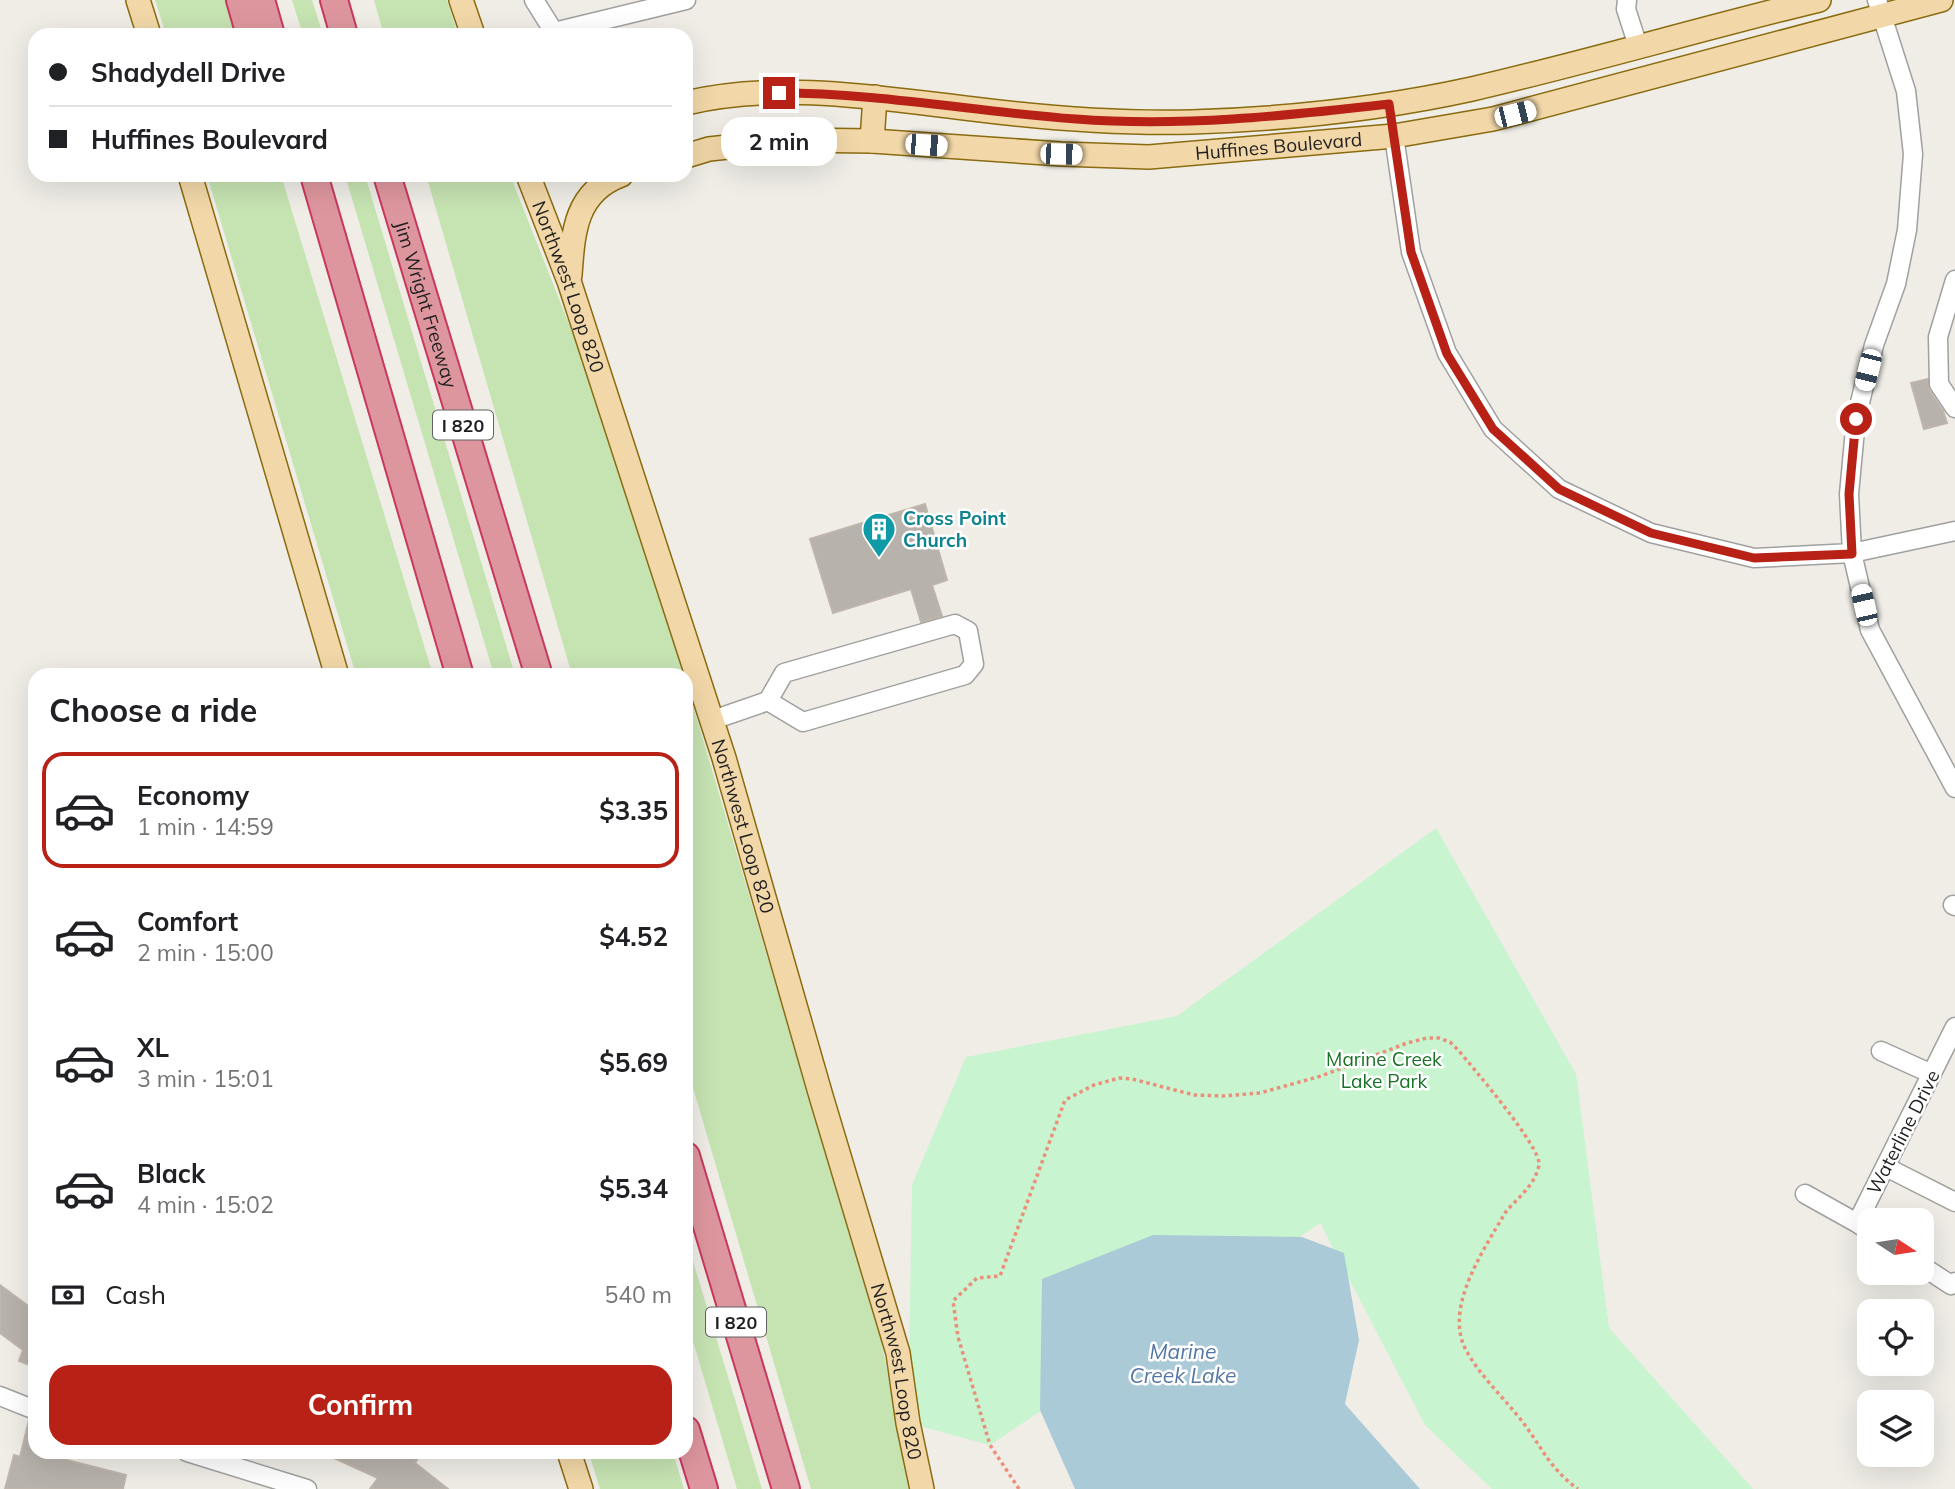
<!DOCTYPE html>
<html lang="en">
<head>
<meta charset="utf-8">
<style>
	:root { --surface:#fff; --page:#f6f6f6; --text:#202124; --muted:#757577; --line:#e0e0e0; --accent:#b82216 }
	body { margin:0; font-family:Mulish,sans-serif; background:var(--page); color:var(--text); height:100vh; display:flex; flex-direction:column; font-size:26px; white-space:nowrap }
	* { box-sizing:border-box; margin:0 }
	p { font-size:23px; color:var(--muted) }
	.icon { flex:none; width:38px; height:38px; fill:none; stroke:currentColor; stroke-width:2; stroke-linecap:round; stroke-linejoin:round }
	.map { position:relative; flex:1; overflow:hidden }
	.details { position:absolute; left:28px; top:668px; width:665px; height:791px; display:flex; flex-direction:column; background:var(--surface); border-radius:21px; box-shadow:0 7px 28px #0002 }
	.details>* { flex:none }
	.guide { position:absolute; left:28px; top:28px; width:665px; height:154px; border-radius:21px; box-shadow:0 7px 28px #0002; display:grid; align-content:center; height:154px; padding:0 21px; background:var(--surface) }
	.needle { width:46px; rotate:102deg }
	.tools { position:absolute; left:1857px; top:1208px; display:grid; gap:14px }
	.tools a { display:grid; place-items:center; width:77px; height:77px; border-radius:14px; background:var(--surface); box-shadow:0 7px 28px #0002; font-size:35px }
	.end { position:absolute; width:32px; height:32px; margin:-16px; border:9px solid #b82216; background:#fff; box-shadow:0 0 0 4px #fff }
	.from { border-radius:50% }
	.bubble { position:absolute; height:49px; border-radius:21px; background:var(--surface); box-shadow:0 7px 28px #0002; font-size:23px; font-weight:700; line-height:49px; text-align:center }
	.car { position:absolute; width:21px; height:42px; margin:-21px -10px; border-radius:9px; box-shadow:0 0 5px 2px #0007; background:linear-gradient(#fff 24%,#345 0 40%,#fff 0 76%,#345 0 86%,#fff 0) }
	.guide b { display:flex; align-items:center; gap:24px; height:66px; font-size:26px }
	.guide b+b { border-top:2px solid var(--line) }
	.guide i { width:18px; height:18px; background:var(--text) }
	ul { padding:0; list-style:none }
	li { display:flex; align-items:center; gap:21px; height:116px; margin:0 14px 10px; padding:0 7px; border:4px solid transparent; border-radius:21px }
	li div { flex:1 }
	li b { display:block; font-size:26px }
	li em { font-style:normal; font-weight:700 }
	li.active { border-color:var(--accent) }
	li>.icon { width:63px; height:63px; stroke-width:1.5 }
	h2 { padding:0 21px; font-size:32px; line-height:84px }
	.pay { display:flex; align-items:center; gap:18px; height:77px; padding:0 21px; font-size:26px }
	.pay p { margin-inline-start:auto }
	.cta { display:flex; gap:14px; margin-top:auto; padding:14px 21px }
	.cta a { flex:1; height:80px; border-radius:21px; background:var(--accent); color:#fff; font-size:28px; font-weight:700; line-height:80px; text-align:center }
	.map>svg:first-child { display:block }
	.grass { fill:#c6e3b2 }
	.park { fill:#c8f4cf }
	.water { fill:#abcad8 }
	.building { fill:#b8b2ac; stroke:#bfb5aa; stroke-width:2 }
	.lines { fill:none; stroke-linecap:round; stroke-linejoin:round }
	.minor-casing { stroke:#a0a0a0; stroke-width:21 }
	.major-casing { stroke:#8a6b10; stroke-width:26 }
	.highway-casing { stroke:#c8385e; stroke-width:30 }
	.path { stroke:#eb8f7b; stroke-width:3.5; stroke-dasharray:3.5 3.5; stroke-linecap:butt }
	.minor { stroke:#fff; stroke-width:18 }
	.major { stroke:#f2d8a8; stroke-width:23 }
	.highway { stroke:#de969e; stroke-width:26 }
	.route { stroke:#b82216; stroke-width:9 }
	.labels { text-anchor:middle; dominant-baseline:central; stroke-width:5; stroke-linejoin:round; paint-order:stroke }
	.shield { fill:#fff; stroke:#626262; stroke-width:2 }
	.shield-label { font-size:18px; font-weight:bold; fill:#1f1f1f }
	.street-label { font-size:19px; fill:#1f1f1f; stroke:#fff }
	.culture-label { font-size:19px; font-weight:bold; fill:#0d838f; stroke:#fff; text-anchor:start }
	.park-label { font-size:19px; fill:#187226; stroke:#fff }
	.water-label { font-size:21px; font-style:italic; fill:#5577a5; stroke:#fff }
</style>
</head>
<body>
<div class="map">
<svg width="1955" height="1489" viewBox="0 0 1955 1489">
	<rect width="100%" height="100%" fill="#efede6"/>
	<path class="grass" d="M155 0H226L237 35H166Z
		M292 0H312L323 35H303Z
		M374 0H447L458 35H384Z
		M207 175H281L433 675H356Z
		M345 175H365L515 675H494Z
		M426 175H510L599 400 684 675H572Z
		M686 682 882 1345 911 1489H811L686 1064Z
		M686 1238 762 1489H737L686 1318Z
		M589 1453H673L684 1489H600Z"/>
	<path class="park" d="M1436 828 1576 1074 1609 1328 1753 1489H1492L1425 1425 1320 1223 990 1445 908 1423 912 1185 966 1057 1177 1016Z"/>
	<path class="water" d="M1153 1235 1302 1237 1344 1253 1359 1340 1345 1404 1420 1489H1075L1040 1410 1042 1279Z"/>
	<path class="building" d="M1928 379 1929 390 1943 411 1947 423 1924 429 1911 383Z
		M925 504 947 580 932 585 942 616 921 622 911 589 833 613 810 539Z
		M0 1285 35 1311V1367L19 1361 23 1350 0 1333Z
		M29 1420 35 1421V1452L126 1475 123 1489H5L14 1455 20 1457Z
		M321 1452H411L418 1458 415 1463 448 1489H370L378 1478Z"/>
	<g class="lines">
		<defs>
			<path id="minor" d="M534 0 554 32 686 0
				M1627 0 1626 9 1638 46
				M1877 0 1906 91 1913 154 1907 230 1896 284 1874 345 1856 419 1849 494 1852 553 1870 630 1955 788
				M1394 136 1411 252 1447 353 1493 429 1559 489 1651 533 1754 558 1852 553 1955 531
				M1955 280 1938 337 1939 384 1955 408
				M710 721 768 701 784 673 955 624 968 631 974 664 965 675 803 722 768 701
				M1953 905 1955 906
				M1881 1051 1932 1074
				M1886 1167 1955 1202
				M1805 1194 1857 1223
				M1869 1231 1857 1223 1955 1027
				M1922 1266 1951 1285 1955 1282
				M0 1396 35 1410
				M187 1452 307 1489"/>
			<g id="major">
				<path d="M138 0 149 35"/>
				<path d="M461 0 473 35"/>
				<path d="M686 103C780 81 879 98 973 109 1045 118 1119 124 1192 122 1285 119 1381 109 1472 89 1589 62 1703 28 1819 0"/>
				<path d="M872 141 875 97"/>
				<path id="s1" d="M686 156 709 149 793 140 872 141 1061 154 1149 157 1394 136 1493 119 1941 0"/>
				<path d="M190 175 337 676"/>
				<path id="s2" d="M528 175 569 281 724 758 821 1096 898 1353 908 1423 922 1489"/>
				<path d="M570 275C573 233 575 192 621 175"/>
				<path d="M569 1452 581 1489"/>
			</g>
			<g id="highway">
				<path d="M240 0 250 35"/>
				<path d="M261 0 271 35"/>
				<path d="M334 0 344 35"/>
				<path d="M314 175 460 676"/>
				<path id="s3" d="M387 175 539 676"/>
				<path d="M686 1156 786 1489"/>
				<path d="M686 1430 704 1489"/>
			</g>
		</defs>
		<use href="#minor" class="minor-casing"/>
		<use href="#major" class="major-casing"/>
		<use href="#highway" class="highway-casing"/>
		<path class="path" d="M1019 1489 990 1445 958 1337 953 1301 977 1278 1000 1276 1065 1100 1094 1085 1119 1078 1132 1079 1194 1095 1223 1096 1260 1093 1321 1076 1407 1043 1427 1038H1439L1450 1042 1459 1051C1473 1068 1542 1148 1539 1165 1535 1186 1517 1198 1505 1213 1484 1250 1442 1309 1467 1352 1480 1375 1500 1394 1517 1415 1540 1442 1547 1467 1578 1489"/>
		<use href="#minor" class="minor"/>
		<use href="#major" class="major"/>
		<use href="#highway" class="highway"/>
	</g>
	<g class="lines">
		<path class="route" d="M779 93C879 93 977 112 1076 119 1181 127 1285 116 1389 104L1411 252 1447 354 1493 429 1559 489 1651 533 1754 558 1852 554 1849 494 1856 419"/>
	</g>
	<defs>
		<symbol id="building-pin" viewBox="-11 -11 22 30"><path d="M0 17L-7.5 6A9.5 9.5 0 1 1 7.5 6Z" fill="#0f9aa8" stroke="#fff"/><path d="M-4-6H4V6H1V3H-1V6H-4ZM-2.5-4.3h1.7v1.8h-1.7ZM.8-4.3h1.7v1.8H.8ZM-2.5-1h1.7V.8h-1.7ZM.8-1h1.7V.8H.8Z" fill="#fff"/></symbol>
	</defs>
	<g fill-rule="evenodd">
		<use href="#building-pin" x="860" y="510" width="38" height="52"/>
	</g>
	<g class="labels">
		<g class="shield">
			<rect x="433" y="410.5" width="60" height="29" rx="5"/>
			<rect x="706" y="1307.5" width="60" height="29" rx="5"/>
		</g>
		<g class="shield-label">
			<text x="463" y="425">I 820</text>
			<text x="736" y="1322">I 820</text>
		</g>
		<g class="street-label">
			<text stroke="none"><textPath href="#s1" startOffset="595">Huffines Boulevard</textPath></text>
			<text stroke="none"><textPath href="#s2" startOffset="119">Northwest Loop 820</textPath></text>
			<text stroke="none"><textPath href="#s3" startOffset="135">Jim Wright Freeway</textPath></text>
			<text stroke="none"><textPath href="#s2" startOffset="686">Northwest Loop 820</textPath></text>
			<text transform="translate(1903 1132) rotate(-63)">Waterline Drive</text>
			<text stroke="none"><textPath href="#s2" startOffset="1253">Northwest Loop 820</textPath></text>
		</g>
		<g class="culture-label">
			<text x="903" y="518">Cross Point<tspan x="903" dy="22">Church</tspan></text>
		</g>
		<g class="park-label">
			<text x="1384" y="1059">Marine Creek<tspan x="1384" dy="22">Lake Park</tspan></text>
		</g>
		<g class="water-label">
			<text x="1183" y="1351">Marine<tspan x="1183" dy="24">Creek Lake</tspan></text>
		</g>
	</g>
</svg>
<div class="tools">
<a><svg class="needle" viewBox="-14 -14 28 28"><path d="M0-13l5 13h-10z" fill="#e53935"/><path d="M0 13l5-13h-10z" fill="#757577"/></svg></a>
<a><svg class="icon" aria-label="locate" viewBox="0 0 24 24"><circle cx="12" cy="12" r="6"/><path d="M12 2v4M12 18v4M2 12h4M18 12h4"/></svg></a>
<a><svg class="icon" aria-label="layers" viewBox="0 0 24 24"><path d="M12 4l9 5-9 5-9-5zM3 14l9 5 9-5"/></svg></a>
</div>
<i class="end from" style="left:1856px;top:419px"></i>
<i class="end" style="left:779px;top:93px"></i>
<div class="bubble" style="left:721px;top:117px;width:116px">2 min</div>
<i class="car" style="left:1515px;top:114px;rotate:76deg"></i>
<i class="car" style="left:926px;top:145px;rotate:94deg"></i>
<i class="car" style="left:1061px;top:154px;rotate:91deg"></i>
<i class="car" style="left:1868px;top:370px;rotate:194deg"></i>
<i class="car" style="left:1864px;top:605px;rotate:347deg"></i>
<div class="guide">
<b><i class="from"></i>Shadydell Drive</b>
<b><i></i>Huffines Boulevard</b>
</div>
<section class="details">
<h2>Choose a ride</h2>
<ul>
<li class="active"><svg class="icon" aria-label="car" viewBox="0 0 24 24"><path d="M5 17H2v-5l4-1 3-4h7l3 4 3 1v5h-3M9 17h6M6 11h13"/><circle cx="7" cy="17" r="2"/><circle cx="17" cy="17" r="2"/></svg><div><b>Economy</b><p>1 min · 14:59</p></div><em>$3.35</em></li>
<li><svg class="icon" aria-label="car" viewBox="0 0 24 24"><path d="M5 17H2v-5l4-1 3-4h7l3 4 3 1v5h-3M9 17h6M6 11h13"/><circle cx="7" cy="17" r="2"/><circle cx="17" cy="17" r="2"/></svg><div><b>Comfort</b><p>2 min · 15:00</p></div><em>$4.52</em></li>
<li><svg class="icon" aria-label="car" viewBox="0 0 24 24"><path d="M5 17H2v-5l4-1 3-4h7l3 4 3 1v5h-3M9 17h6M6 11h13"/><circle cx="7" cy="17" r="2"/><circle cx="17" cy="17" r="2"/></svg><div><b>XL</b><p>3 min · 15:01</p></div><em>$5.69</em></li>
<li><svg class="icon" aria-label="car" viewBox="0 0 24 24"><path d="M5 17H2v-5l4-1 3-4h7l3 4 3 1v5h-3M9 17h6M6 11h13"/><circle cx="7" cy="17" r="2"/><circle cx="17" cy="17" r="2"/></svg><div><b>Black</b><p>4 min · 15:02</p></div><em>$5.34</em></li>
</ul>
<div class="pay"><svg class="icon" aria-label="cash" viewBox="0 0 24 24"><path d="M3 7h18v10H3z"/><circle cx="12" cy="12" r="2"/></svg>Cash<p>540 m</p></div>
<div class="cta"><a>Confirm</a></div>
</section>
</div>
</body>
</html>
